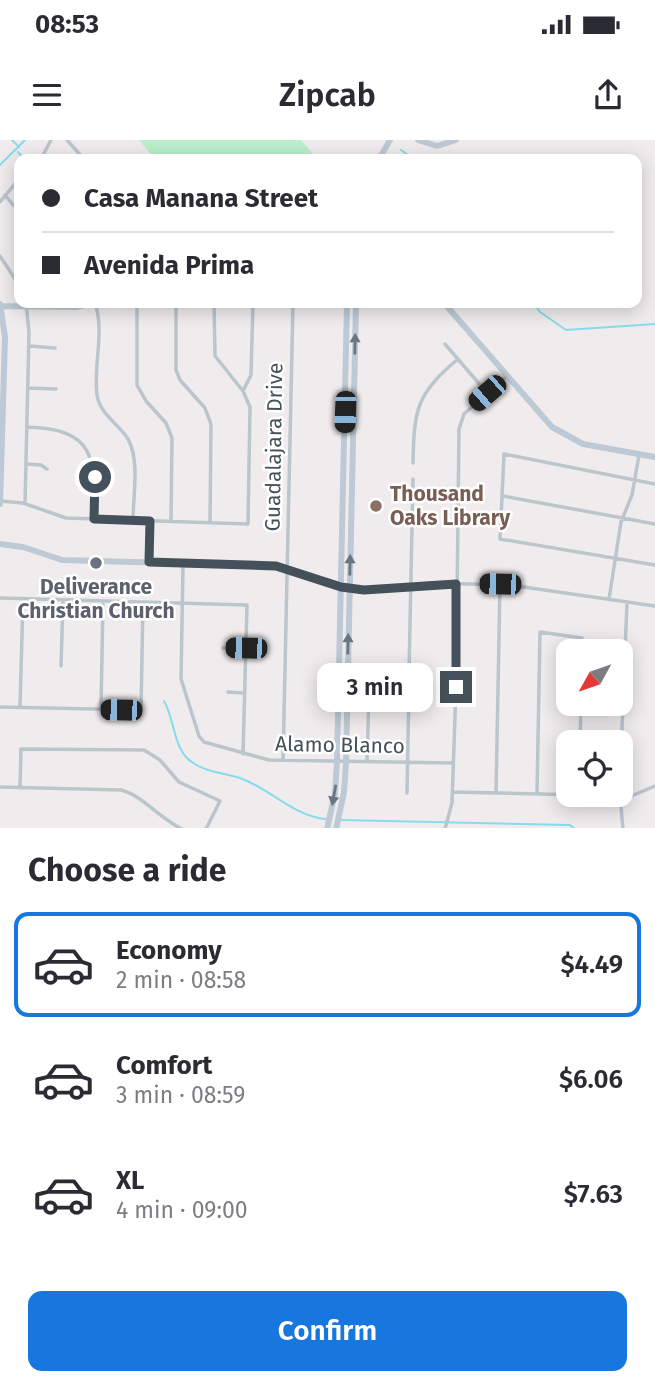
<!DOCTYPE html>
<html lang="en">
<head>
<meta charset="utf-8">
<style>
	:root { --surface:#fff; --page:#f2f2f3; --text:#2b2b33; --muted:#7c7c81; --line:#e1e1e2; --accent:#1877de }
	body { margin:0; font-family:"Fira Sans",sans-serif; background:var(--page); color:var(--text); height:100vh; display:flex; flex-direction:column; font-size:26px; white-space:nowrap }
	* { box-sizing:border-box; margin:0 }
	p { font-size:23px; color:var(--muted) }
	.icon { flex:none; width:38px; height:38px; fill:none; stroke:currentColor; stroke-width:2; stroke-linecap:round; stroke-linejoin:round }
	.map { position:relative; height:688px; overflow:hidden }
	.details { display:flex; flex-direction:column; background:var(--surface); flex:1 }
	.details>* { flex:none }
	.guide { position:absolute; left:14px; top:14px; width:628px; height:154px; border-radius:14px; box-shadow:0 4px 18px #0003; display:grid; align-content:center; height:154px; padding:0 28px; background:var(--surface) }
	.needle { width:46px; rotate:230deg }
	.tools { position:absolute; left:556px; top:499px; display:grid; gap:14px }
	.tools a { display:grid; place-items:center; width:77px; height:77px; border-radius:14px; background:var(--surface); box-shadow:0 4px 18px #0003; font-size:35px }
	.end { position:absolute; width:32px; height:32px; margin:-16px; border:9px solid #45515a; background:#fff; box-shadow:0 0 0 4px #fff }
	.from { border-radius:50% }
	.bubble { position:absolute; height:49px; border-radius:14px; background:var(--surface); box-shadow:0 4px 18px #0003; font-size:23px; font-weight:600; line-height:49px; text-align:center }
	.car { position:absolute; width:21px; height:42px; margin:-21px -10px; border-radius:9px; box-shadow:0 0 5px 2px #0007; background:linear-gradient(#222 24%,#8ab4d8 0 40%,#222 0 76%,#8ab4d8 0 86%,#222 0) }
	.guide b { display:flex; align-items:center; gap:24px; height:66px; font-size:26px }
	.guide b+b { border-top:2px solid var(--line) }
	.guide i { width:18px; height:18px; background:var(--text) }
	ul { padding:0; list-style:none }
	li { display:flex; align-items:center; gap:21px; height:105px; margin:0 14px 10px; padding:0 14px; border:4px solid transparent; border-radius:14px }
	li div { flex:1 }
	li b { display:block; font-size:26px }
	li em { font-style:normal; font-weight:600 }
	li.active { border-color:var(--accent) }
	li>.icon { width:63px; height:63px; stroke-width:1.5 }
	h2 { padding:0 28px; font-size:32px; line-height:84px }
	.button { display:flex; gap:14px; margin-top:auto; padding:14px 28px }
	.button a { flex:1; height:80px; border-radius:14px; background:var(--accent); color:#fff; font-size:28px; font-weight:600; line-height:80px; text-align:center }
	.status { display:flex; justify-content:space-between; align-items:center; height:49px; padding:0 35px; background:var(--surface); direction:ltr }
	.status svg { height:19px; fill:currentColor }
	header { display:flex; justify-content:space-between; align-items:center; height:91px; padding:0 28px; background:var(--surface); font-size:32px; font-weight:600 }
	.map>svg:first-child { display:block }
	.green { fill:#baeecc }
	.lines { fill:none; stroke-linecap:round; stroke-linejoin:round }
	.stream { stroke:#86dbec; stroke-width:2 }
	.street { stroke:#bbc5cc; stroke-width:3.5 }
	.secondary { stroke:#bdc9d4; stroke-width:6 }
	.oneway { fill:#69757f }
	.route { stroke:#45515a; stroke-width:9 }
	.education-dot { fill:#8d6e63; stroke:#fff; stroke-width:2.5 }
	.worship-dot { fill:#6b7280; stroke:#fff; stroke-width:2.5 }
	.labels { text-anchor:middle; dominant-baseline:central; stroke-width:5; stroke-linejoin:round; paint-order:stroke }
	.street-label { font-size:21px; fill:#45515a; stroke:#fff }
	.education-label { font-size:21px; font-weight:bold; fill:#785e54; stroke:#fff; text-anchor:start }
	.worship-label { font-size:21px; font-weight:bold; fill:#5b616d; stroke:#fff }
</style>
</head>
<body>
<div class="status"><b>08:53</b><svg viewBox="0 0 49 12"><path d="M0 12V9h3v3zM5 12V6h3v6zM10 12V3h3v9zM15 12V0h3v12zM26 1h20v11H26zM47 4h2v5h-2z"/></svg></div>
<header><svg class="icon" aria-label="menu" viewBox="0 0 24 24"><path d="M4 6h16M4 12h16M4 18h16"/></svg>Zipcab<svg class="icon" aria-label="share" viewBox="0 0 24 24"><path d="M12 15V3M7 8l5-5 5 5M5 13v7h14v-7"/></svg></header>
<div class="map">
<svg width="655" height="689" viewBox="0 0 655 689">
	<rect width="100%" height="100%" fill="#f0eced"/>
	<path class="green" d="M139 0H301L317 19H155Z"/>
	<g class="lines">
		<path class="stream" d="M12 0 19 7
			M401 10 414 19
			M18 12 24 19
			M349 19H354
			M0 25 25 0
			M533 163 540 172 566 190 655 184
			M164 561C174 578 173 602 186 617 199 631 219 632 237 637 269 647 291 675 325 679
			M341 680 570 685 575 689"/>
		<path class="street" d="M67 0 84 19
			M41 19 51 0
			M5 55 19 72
			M0 62 19 39
			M0 116 19 145
			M95 163C105 192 93 225 97 255 100 275 119 284 128 299 140 320 133 357 133 380
			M137 163V245L146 261 166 283 172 298 171 381
			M176 163V230L180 240 205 268 211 284 210 383
			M445 204 487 253
			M30 206 55 208
			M28 248 56 249
			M243 251 251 235 253 163
			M27 287C97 289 95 319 94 379
			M413 323C414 270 416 254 458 219
			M26 324 41 325 47 329
			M655 344 504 314 500 399 655 425
			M503 356 655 384
			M0 361 23 363 66 378 248 384 250 267 243 251 215 216 214 163
			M25 363 29 192 26 163
			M149 422 150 381
			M183 425 181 539 199 596 204 602 269 620 453 623
			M351 448 375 450 430 443 510 445 655 466
			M0 458 247 465 243 614
			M609 459 621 382 632 355 639 315
			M223 508H246
			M61 526 63 460
			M409 532 413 339
			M228 552 244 553
			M0 567 141 570 143 463
			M20 567 23 459
			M101 569 103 461
			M580 602 581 564
			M621 612 627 462
			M283 620 293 163
			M367 622 369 555 373 548
			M0 647 121 650C142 655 160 679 182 689
			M20 648 21 609 144 610 160 620 179 642 220 661 206 689
			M453 652 631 656 655 646
			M407 653 409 548
			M496 653 500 444
			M537 654 540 492 582 498V511
			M620 656 623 689
			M445 689 452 663 456 547 459 289 464 274 507 236"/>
		<path class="secondary" d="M418 0 437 6 456 0
			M379 19 390 0
			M444 163 552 287 583 304 655 317
			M0 164 5 197 0 364
			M1 166 76 167 92 163
			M0 404 23 407 62 420 276 426 344 447
			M327 689 335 653 337 621 347 163
			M336 689 344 652 346 622 356 163"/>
	</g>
	<defs><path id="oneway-solid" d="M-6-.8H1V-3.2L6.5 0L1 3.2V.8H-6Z" transform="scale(1.75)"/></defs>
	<g class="oneway">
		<use href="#oneway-solid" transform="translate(355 204) rotate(-89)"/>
		<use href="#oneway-solid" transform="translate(350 425) rotate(-89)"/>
		<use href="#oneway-solid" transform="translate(348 504) rotate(-89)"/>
		<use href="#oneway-solid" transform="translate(334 655) rotate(100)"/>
	</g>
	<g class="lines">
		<path class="route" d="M95 337 94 379 150 381 149 422 276 426 341 447 364 450 456 444V547"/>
	</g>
	<circle class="education-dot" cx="376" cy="366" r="7"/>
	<circle class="worship-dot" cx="96" cy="423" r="7"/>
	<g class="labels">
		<g class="street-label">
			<text transform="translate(274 307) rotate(-89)">Guadalajara Drive</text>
			<text transform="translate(340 605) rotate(1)">Alamo Blanco</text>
		</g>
		<g class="education-label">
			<text x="390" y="354">Thousand<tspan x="390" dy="24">Oaks Library</tspan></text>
		</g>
		<g class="worship-label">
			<text x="96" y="447">Deliverance<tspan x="96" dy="24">Christian Church</tspan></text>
		</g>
	</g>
</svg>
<div class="tools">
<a><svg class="needle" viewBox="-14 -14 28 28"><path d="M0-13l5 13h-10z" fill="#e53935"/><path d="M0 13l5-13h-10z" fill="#7c7c81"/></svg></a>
<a><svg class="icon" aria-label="locate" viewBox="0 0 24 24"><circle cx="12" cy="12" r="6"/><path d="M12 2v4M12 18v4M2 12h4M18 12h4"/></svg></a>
</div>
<i class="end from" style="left:95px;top:337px"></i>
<i class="end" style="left:456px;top:547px"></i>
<div class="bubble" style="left:317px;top:523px;width:116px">3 min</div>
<i class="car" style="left:487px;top:253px;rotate:229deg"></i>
<i class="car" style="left:345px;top:272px;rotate:182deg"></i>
<i class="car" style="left:500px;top:444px;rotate:271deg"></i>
<i class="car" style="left:246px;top:508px;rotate:271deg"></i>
<i class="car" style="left:121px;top:570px;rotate:271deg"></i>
<div class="guide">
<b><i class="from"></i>Casa Manana Street</b>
<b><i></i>Avenida Prima</b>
</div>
</div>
<section class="details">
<h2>Choose a ride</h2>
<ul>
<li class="active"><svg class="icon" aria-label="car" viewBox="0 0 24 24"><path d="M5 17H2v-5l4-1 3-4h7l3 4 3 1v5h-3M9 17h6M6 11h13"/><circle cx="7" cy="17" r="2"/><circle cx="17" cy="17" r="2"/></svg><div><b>Economy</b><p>2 min · 08:58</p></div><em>$4.49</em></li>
<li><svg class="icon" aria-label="car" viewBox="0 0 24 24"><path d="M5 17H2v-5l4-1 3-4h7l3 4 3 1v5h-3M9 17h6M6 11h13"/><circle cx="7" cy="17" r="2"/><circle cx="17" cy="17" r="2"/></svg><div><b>Comfort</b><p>3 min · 08:59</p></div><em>$6.06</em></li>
<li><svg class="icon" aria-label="car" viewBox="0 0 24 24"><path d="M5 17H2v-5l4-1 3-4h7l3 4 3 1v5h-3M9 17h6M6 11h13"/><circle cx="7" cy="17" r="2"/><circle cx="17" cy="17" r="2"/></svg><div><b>XL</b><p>4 min · 09:00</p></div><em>$7.63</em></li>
</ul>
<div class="button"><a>Confirm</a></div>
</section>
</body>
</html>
